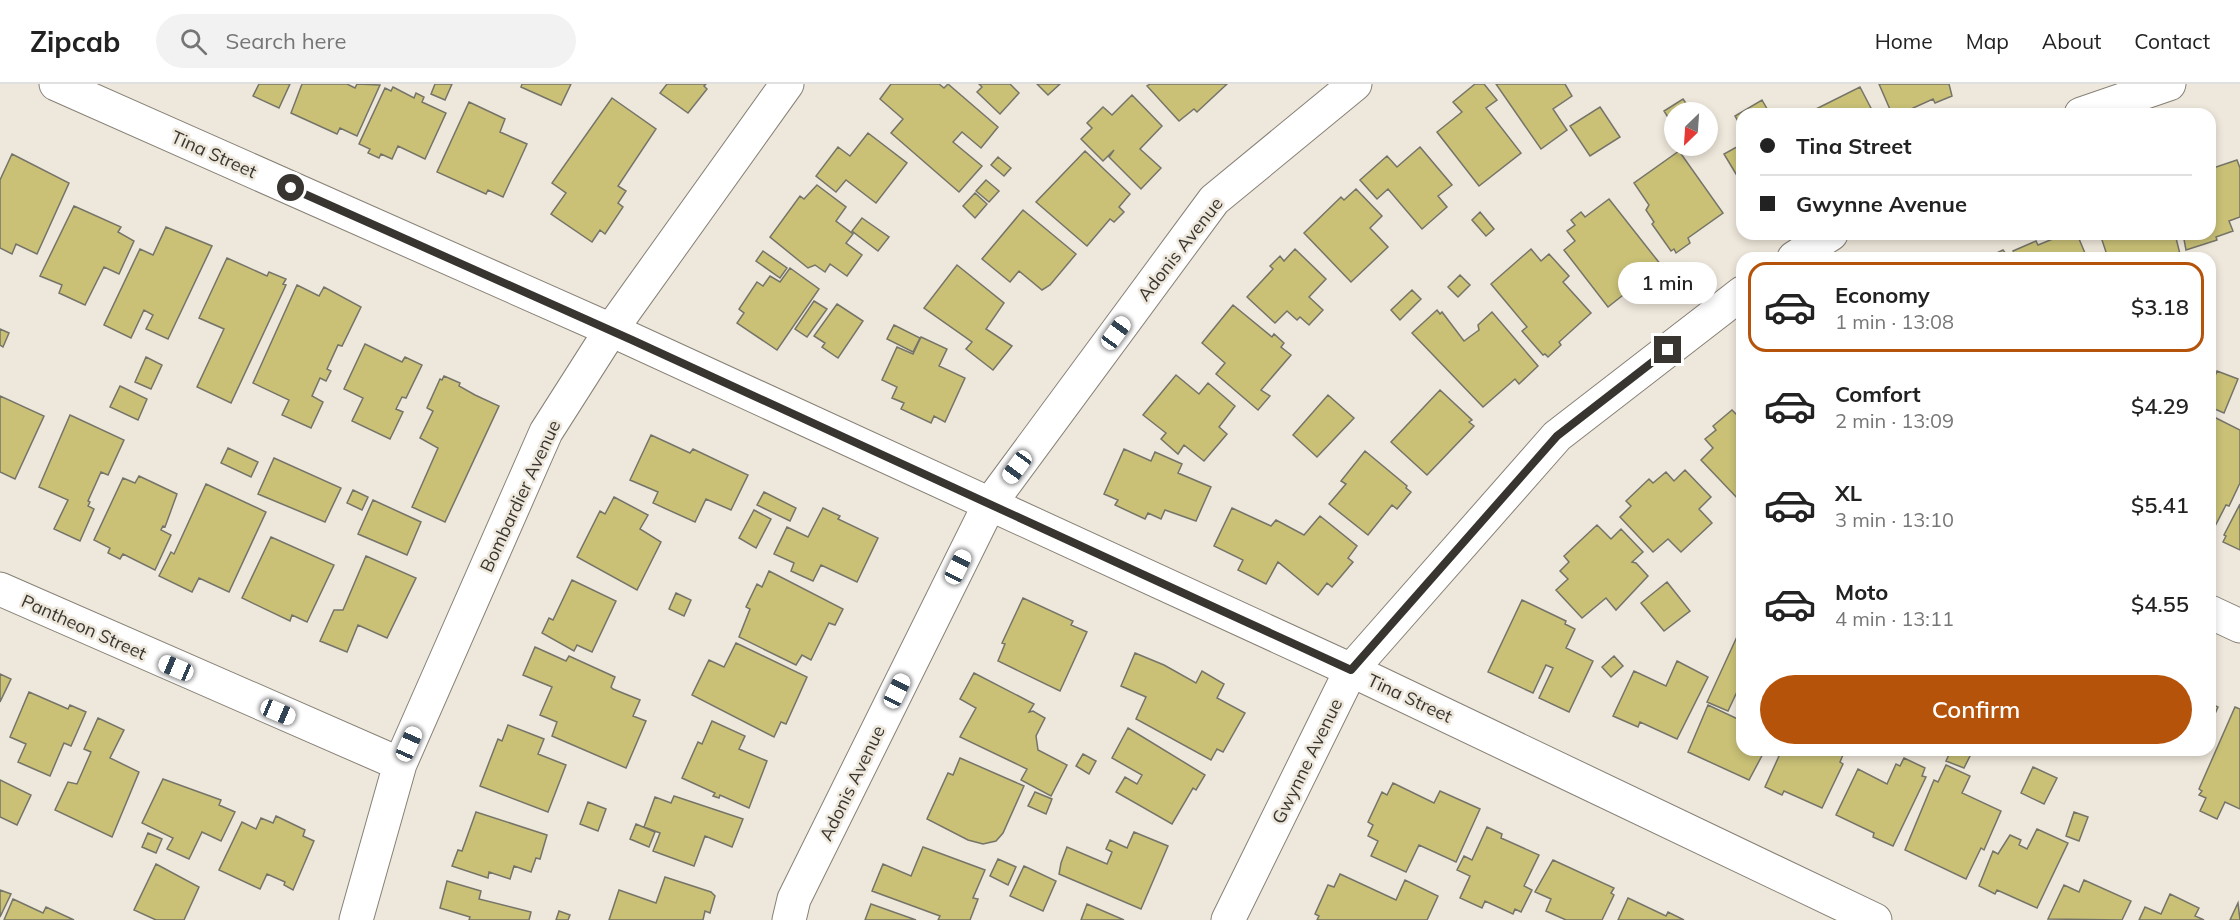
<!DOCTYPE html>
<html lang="en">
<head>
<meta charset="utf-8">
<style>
	:root { --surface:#fff; --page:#f2f2f2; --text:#222; --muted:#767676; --line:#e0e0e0; --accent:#b45309 }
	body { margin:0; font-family:Mulish,sans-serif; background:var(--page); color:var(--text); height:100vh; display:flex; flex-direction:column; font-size:22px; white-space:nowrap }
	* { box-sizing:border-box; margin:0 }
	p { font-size:20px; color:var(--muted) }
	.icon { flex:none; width:33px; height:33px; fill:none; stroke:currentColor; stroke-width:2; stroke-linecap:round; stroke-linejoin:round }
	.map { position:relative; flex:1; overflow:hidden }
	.sheet { position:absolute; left:1736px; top:168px; width:480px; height:504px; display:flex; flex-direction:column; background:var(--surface); border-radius:18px; box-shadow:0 3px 9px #0003 }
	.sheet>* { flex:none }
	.banner { position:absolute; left:1736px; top:24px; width:480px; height:132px; border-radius:18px; box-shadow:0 3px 9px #0003; display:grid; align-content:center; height:132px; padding:0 24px; background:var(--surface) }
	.needle { width:39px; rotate:205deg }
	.buttons { position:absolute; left:1664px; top:18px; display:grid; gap:12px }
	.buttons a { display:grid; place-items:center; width:54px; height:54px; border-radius:50%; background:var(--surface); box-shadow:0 3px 9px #0003; font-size:30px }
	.end { position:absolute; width:27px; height:27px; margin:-14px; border:8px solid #383531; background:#fff; box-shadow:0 0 0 3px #fff }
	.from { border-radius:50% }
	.bubble { position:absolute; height:42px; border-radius:21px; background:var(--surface); box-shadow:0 3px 9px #0003; font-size:20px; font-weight:600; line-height:42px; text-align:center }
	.car { position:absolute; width:18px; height:36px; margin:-18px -9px; border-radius:8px; box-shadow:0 0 4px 2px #0007; background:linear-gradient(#fff 24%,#345 0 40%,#fff 0 76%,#345 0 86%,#fff 0) }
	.banner b { display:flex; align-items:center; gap:21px; height:57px; font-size:22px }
	.banner b+b { border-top:2px solid var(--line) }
	.banner i { width:15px; height:15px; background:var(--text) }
	ul { padding:10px 0 0; list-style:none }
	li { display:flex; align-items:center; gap:18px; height:90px; margin:0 12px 9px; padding:0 12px; border:3px solid transparent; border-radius:18px }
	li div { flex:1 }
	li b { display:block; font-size:22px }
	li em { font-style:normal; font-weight:600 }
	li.current { border-color:var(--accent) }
	li>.icon { width:54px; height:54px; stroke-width:1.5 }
	.button { display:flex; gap:12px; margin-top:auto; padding:12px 24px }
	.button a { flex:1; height:69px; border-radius:36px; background:var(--accent); color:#fff; font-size:24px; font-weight:600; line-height:69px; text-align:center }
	header { display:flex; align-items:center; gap:36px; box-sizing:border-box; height:84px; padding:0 30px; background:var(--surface); border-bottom:2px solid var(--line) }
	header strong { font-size:28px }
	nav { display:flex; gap:33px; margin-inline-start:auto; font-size:21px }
	.search { width:420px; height:54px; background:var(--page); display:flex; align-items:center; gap:15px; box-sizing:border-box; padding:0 21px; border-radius:33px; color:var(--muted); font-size:22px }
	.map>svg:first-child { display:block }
	.building { fill:#cac177; stroke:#757468; stroke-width:1.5 }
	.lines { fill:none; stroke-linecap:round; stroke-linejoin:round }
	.minor-casing { stroke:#878076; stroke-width:35 }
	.minor { stroke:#fff; stroke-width:33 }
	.route { stroke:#383531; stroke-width:8 }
	.labels { text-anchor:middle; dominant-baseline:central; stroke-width:5; stroke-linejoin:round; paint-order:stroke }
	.street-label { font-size:18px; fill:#383531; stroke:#eee7db }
</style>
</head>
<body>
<header>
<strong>Zipcab</strong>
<div class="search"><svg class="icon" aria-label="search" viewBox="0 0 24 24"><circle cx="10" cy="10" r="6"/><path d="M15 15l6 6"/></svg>Search here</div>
<nav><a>Home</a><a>Map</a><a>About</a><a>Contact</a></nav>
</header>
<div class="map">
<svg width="2240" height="836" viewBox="0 0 2240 836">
	<rect width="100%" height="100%" fill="#eee7db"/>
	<path class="building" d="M259 0H290L279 24 253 12Z
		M302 0H347L355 4 357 0 380 1 357 52 340 44 337 50 291 29Z
		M435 0H452L445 16 431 10Z
		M522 0H571L561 21 521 3Z
		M667 0H706L704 2 707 5 688 29 660 9Z
		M891 0H939L944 4 948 0 998 43 981 64 962 48 953 58 982 82 959 108 891 49 903 35 880 15Z
		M979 0H1010L1019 9 1000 30 977 8 982 3Z
		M1037 0H1060L1048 11Z
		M1150 0H1227L1197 28 1194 25 1179 37 1147 2Z
		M1475 0H1484L1497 16 1486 24 1521 69 1479 102 1437 48 1462 28 1453 18Z
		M1496 0H1565L1572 12 1553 25 1567 46 1541 65Z
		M1879 0H1949L1952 12 1935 19 1933 15 1900 30H1892Z
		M393 3 414 14 416 9 424 13 422 18 446 29 425 75 398 62 392 75 381 70 379 74 368 69 370 65 359 60 385 4 391 7Z
		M1860 3 1874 30H1806Z
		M1132 11 1162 42 1140 65 1161 84 1141 105 1109 73 1114 66 1103 77 1081 55 1092 44 1087 39 1103 23 1112 31Z
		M612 14 656 45 618 102 626 107 618 119 623 123 605 150 600 146 592 158 551 130 566 109 552 99Z
		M1683 15 1692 28H1674L1669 35 1664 27Z
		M1762 16 1770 30H1742V44L1735 32Z
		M469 18 505 35 500 48 527 60 503 113 488 106 486 110 437 88Z
		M1600 23 1620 53 1590 72 1570 42Z
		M868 49 907 79 876 119 846 96 836 108 816 92 838 63 850 72Z
		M1742 60V100L1724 70Z
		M1420 63 1452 101 1438 112 1447 123 1422 145 1388 105 1377 115 1360 96 1387 72 1397 83Z
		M1085 67 1130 110 1119 123 1124 128 1114 138 1110 135 1087 162 1036 118Z
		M1679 67 1723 129 1688 154 1690 159 1676 169 1674 165 1671 167 1652 140 1654 138 1646 126 1649 121 1634 99Z
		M12 70 69 99 37 170 16 160 12 170 0 164V96Z
		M998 73 1011 84 1004 92 991 81Z
		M2237 76 2240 84V133L2229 137 2233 147 2216 153 2217 156 2186 166 2183 150H2210V85Z
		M986 96 999 107 989 118 976 107Z
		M817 101 846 123 836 137 853 150 846 159 862 171 847 192 830 180 825 188 815 181 808 184 770 153 800 112 804 115Z
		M1356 105 1382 132 1370 144 1388 163 1351 198 1304 149 1341 113 1344 116Z
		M975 109 987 120 975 134 963 122Z
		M1609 115 1661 181 1608 223 1564 166 1575 157 1567 147 1575 141 1571 136 1581 128 1585 133Z
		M74 122 121 143 118 148 134 157 119 190 104 183 85 221 59 209 62 201 40 192Z
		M1023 126 1076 170 1050 201 1042 206 1019 187 1010 198 982 175Z
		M1480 128 1494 145 1486 152 1472 136Z
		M862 134 889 153 878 167 852 147Z
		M166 143 212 162 168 255 146 245 153 231 144 226 131 254 104 241 140 165 153 171Z
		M2065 150H2077L2087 174H2016L2013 167 2036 157 2038 161Z
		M2100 150H2175L2181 174H2108Z
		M1295 165 1326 195 1309 213 1323 226 1309 241 1300 233 1297 236 1287 227 1275 239 1247 213 1273 185 1270 182 1280 172 1284 177Z
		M1531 165 1541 177 1549 170 1569 192 1563 198 1591 229 1559 258 1561 261 1548 273 1545 270 1543 271 1522 247 1527 243 1491 200Z
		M2003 166 2009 174H1986Z
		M763 167 787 184 780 194 756 177Z
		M227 174 267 192 269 188 286 195 283 200 286 201 231 319 197 303 224 245 199 234Z
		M957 181 1004 219 986 245 1012 262 993 286 966 265 972 258 924 224Z
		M790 184 819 205 777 266 737 239 744 229 739 225 757 198 763 202 770 192 780 198Z
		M1460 191 1470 201 1458 213 1448 203Z
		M297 201 319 212 324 203 361 223 342 262 338 261 327 285 331 287 326 297 320 294 312 312 323 318 311 344 282 331 289 316 253 299Z
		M1412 206 1421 215 1400 236 1391 226Z
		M814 217 827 225 807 253 795 245Z
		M837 220 863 237 838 274 822 263 825 259 814 252Z
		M1233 221 1272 253 1274 250 1284 259 1281 263 1291 271 1261 306 1270 312 1258 326 1216 290 1225 279 1202 259Z
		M1437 226 1440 230 1442 228 1464 257 1479 246 1478 241 1492 228 1538 282 1519 300 1515 295 1483 323 1412 249Z
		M894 241 920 254 913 268 887 255Z
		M0 245 9 249 3 263 0 261Z
		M921 253 947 265 939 282 965 294 945 338 934 332 931 339 901 325 904 319 892 314 897 303 882 296 897 263 913 270Z
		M365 260 402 278 405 273 422 281 406 314 402 313 396 325 403 328 390 355 352 337 363 314 344 305Z
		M146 273 162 281 151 305 135 298Z
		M2217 287 2238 295 2224 329 2210 323V305Z
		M1176 291 1199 310 1208 299 1235 322 1219 343 1227 350 1204 377 1184 361 1178 370 1161 355 1166 349 1143 331Z
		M444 292 460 299 459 302 475 311 499 322 445 438 412 423 438 364 420 354 433 327 427 324 440 295 442 296Z
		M120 302 147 315 138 336 110 323Z
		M1440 306 1472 336 1469 338 1474 342 1427 391 1391 358Z
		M1328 311 1354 334 1317 373 1293 351Z
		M0 312 44 332 15 395 0 388Z
		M1732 326 1737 331 1742 327 1740 417 1701 376 1713 364 1705 355 1716 346 1713 342Z
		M70 331 124 356 108 391 101 388 88 417 90 418 88 422 94 425 80 457 54 445 68 416 39 403Z
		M2210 331 2240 346V399L2229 422 2226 421 2211 450Z
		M651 351 690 369 693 365 748 391 731 426 706 415 695 438 653 419 658 408 630 396Z
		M228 364 258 378 251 393 221 379Z
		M1124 365 1151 377 1155 368 1182 380 1178 389 1211 403 1196 437 1165 426 1161 435 1148 429 1145 435 1115 421 1118 416 1104 410Z
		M1365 367 1407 402 1406 404 1411 408 1397 425 1392 421 1368 451 1329 420 1346 400 1341 397Z
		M274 374 341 404 325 438 258 410Z
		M1685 386 1711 413 1699 425 1712 439 1681 468 1668 455 1653 468 1620 433 1631 422 1626 417 1649 395 1653 399 1666 388 1674 397Z
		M139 392 177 410 165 443 163 442 161 446 171 451 155 486 123 470 120 475 108 469 110 464 94 456 123 394 135 399Z
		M206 400 266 428 229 508 199 494 192 508 159 492 171 468 174 470Z
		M353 406 368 413 362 426 347 419Z
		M764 408 796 424 790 437 757 421Z
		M614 413 648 431 640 445 661 458 637 506 577 473 600 427 605 430Z
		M373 416 421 438 407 471 358 450Z
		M2240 420V466L2223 458 2226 452 2224 451Z
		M823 424 840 432 838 435 878 454 857 498 821 481 813 497 791 487 794 479 774 470 787 443 808 453Z
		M1232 424 1271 442 1276 436 1304 451 1320 432 1357 462 1348 474 1353 478 1332 503 1327 499 1318 511 1278 478 1266 500 1238 486 1243 476 1214 462Z
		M754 426 771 435 756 464 739 454Z
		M1597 441 1611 455 1621 445 1643 468 1632 478 1636 479 1648 492 1616 526 1606 514 1582 534 1556 506 1568 495 1560 487 1569 478 1564 472Z
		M271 453 334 481 307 538 292 531 290 537 242 514Z
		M366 472 416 494 387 554 358 541 347 568 320 557 334 526H343Z
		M769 487 843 525 835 541 829 539 811 576 802 571 796 581 739 553 750 525 746 523 757 500 762 503Z
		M572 496 616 517 592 568 577 561 574 567 542 549 549 534 553 536Z
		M1667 498 1690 527 1664 547 1641 519Z
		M676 509 691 516 684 532 669 525Z
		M1023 514 1073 537 1071 541 1087 548 1060 607 998 577 1005 560 1002 559Z
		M1522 516 1566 537 1565 540 1575 545 1566 564 1593 577 1569 628 1539 614 1553 584 1546 581 1533 609 1488 588Z
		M1741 544 1742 597 1728 627 1707 618Z
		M736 559 807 593 786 640 781 638 774 653 692 611 709 576 724 583Z
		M535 563 566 577 569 572 615 593 611 603 613 605 640 616 633 632 646 637 626 684 552 652 557 638 540 631 552 603 523 591Z
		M1135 569 1164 581 1196 599 1202 587 1224 600 1217 614 1245 629 1223 668 1217 665 1211 676 1136 635 1146 613 1121 602Z
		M1614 572 1623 582 1611 593 1602 583Z
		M1677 577 1708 593 1677 655 1640 638 1638 643 1613 632 1634 587 1666 602Z
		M974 589 1034 620 1029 628 1033 627 1045 634 1036 652 1038 666 1067 681 1051 712 1021 696 1027 685 960 653 976 624 960 615Z
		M0 590 11 595 0 618Z
		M29 608 68 625 70 621 86 628 71 662 64 659 50 692 18 678 26 660 10 653Z
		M2210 619 2218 623 2210 641Z
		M1708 621 1742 637V666H1765L1749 696 1688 668Z
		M2235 623 2240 625V725L2225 718 2217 735 2200 727 2206 714 2199 711 2202 707 2199 705Z
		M98 634 124 646 110 674 139 688 112 753 55 726 68 698 77 700 91 668 84 665Z
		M712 637 745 652 739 665 767 677 749 724 720 711 719 714 713 712 715 709 682 694 698 658 702 660Z
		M508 641 544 655 538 670 566 681 548 728 480 702 498 655 502 657Z
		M1128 644 1205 691 1196 706 1193 704 1172 740 1116 708 1125 693 1137 700 1142 691 1112 674Z
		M1772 666H1845L1840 678 1843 680 1822 724 1784 707 1782 711 1765 703 1779 672 1771 668Z
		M1951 666H1963L1971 670 1964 684 1946 677Z
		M1083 670 1096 677 1089 690 1076 682Z
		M960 674 1024 702 1003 749 996 757 983 760 968 756 927 735 948 689 953 691Z
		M1904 674 1925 684 1922 692 1926 693 1893 762 1873 753 1874 749 1836 731 1858 685 1887 700 1896 680 1900 682Z
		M1946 681 1970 692 1962 709 2001 727 1984 766 1981 764 1966 795 1905 766 1934 696 1938 698Z
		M2033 683 2057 694 2044 720 2021 709Z
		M163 695 221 716 219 721 235 728 221 757 202 748 189 775 167 765 173 754 142 739Z
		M0 696 31 711 17 741 0 733Z
		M1393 699 1434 719 1440 707 1480 725 1456 778 1419 761 1406 788 1371 772 1378 757 1368 752 1373 741 1368 738 1382 708 1387 711Z
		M1035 708 1052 715 1046 730 1028 722Z
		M674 712 743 735 732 763 705 752 694 782 653 767 660 749 644 743 655 713 671 719Z
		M588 718 606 725 598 747 580 740Z
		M476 728 547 751 540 775 536 774 531 788 514 782 510 795 489 788 488 794 452 782 458 766 462 767Z
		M2074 728 2088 733 2079 757 2066 752Z
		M276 732 305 746 303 752 314 757 293 806 284 801 285 798 267 790 260 805 219 786 242 738 256 745 261 734 273 739Z
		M636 740 655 748 649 763 630 755Z
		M1487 743 1502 750 1501 754 1539 771 1524 802 1532 806 1521 828 1515 825 1513 830 1485 817 1482 824 1460 814 1470 792 1457 786 1464 772 1472 776Z
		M2037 745 2068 759 2037 824 1997 806 1995 810 1979 802 1993 767 1998 770 2010 751 2021 756 2019 761 2027 765Z
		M1134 748 1168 762 1141 825 1059 790 1061 779 1067 763 1107 780 1112 768 1106 765 1110 756 1127 764Z
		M148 749 162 755 156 769 142 763Z
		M923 763 985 786 973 814 978 815 970 836H938L940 832 872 807 883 780 911 792Z
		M998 775 1016 783 1008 801 990 792Z
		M1553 776 1614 804 1611 809 1614 811 1602 836H1566L1546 827 1551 815 1535 808Z
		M156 780 199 803 184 836H156L134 826Z
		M1024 782 1056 797 1043 827 1010 812Z
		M1340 790 1396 816 1405 796 1438 812 1427 836H1317L1319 832 1315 830 1328 801 1334 803Z
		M665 793 711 808 715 812 710 829 705 827 703 836H609L619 806 656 819Z
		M2084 796 2131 817 2122 836 2048 835 2064 801 2079 808Z
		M447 797 481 807 479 815 531 828 529 836H469L470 833 440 824Z
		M0 806 11 810 0 833Z
		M2170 810 2199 824 2195 832 2204 836H2139L2145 823 2161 830Z
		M1628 814 1666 832 1668 828 1684 836H1618Z
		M13 815 43 829 46 823 74 836H4Z
		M2238 819 2240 836H2230Z
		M871 820 916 836H865Z
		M1087 820 1124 836H1081Z
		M559 827 570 831 568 836H556Z"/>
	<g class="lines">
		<defs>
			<path id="minor" d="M56 0 611 246 1351 586 1875 836
				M2081 30 2169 0
				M1794 174 1831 150
				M0 505 400 680
				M2210 528 2240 542
				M356 836 400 680 546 348 611 246 787 0
				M789 836 794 815 989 421 1214 116 1355 0
				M1228 836 1351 586 1557 352 1742 209"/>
		</defs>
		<use href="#minor" class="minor-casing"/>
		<use href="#minor" class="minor"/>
	</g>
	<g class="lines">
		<path class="route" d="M291 104 632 256 1351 586 1557 352 1668 266"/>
	</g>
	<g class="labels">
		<g class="street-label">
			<text transform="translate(214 70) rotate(24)">Tina Street</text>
			<text transform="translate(1180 165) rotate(-52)">Adonis Avenue</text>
			<text transform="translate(520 412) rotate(-65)">Bombardier Avenue</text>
			<text transform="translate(84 543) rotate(24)">Pantheon Street</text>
			<text transform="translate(1410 614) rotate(25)">Tina Street</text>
			<text transform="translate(1307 677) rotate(-64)">Gwynne Avenue</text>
			<text transform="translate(852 699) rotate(-64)">Adonis Avenue</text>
		</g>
	</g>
</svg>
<div class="buttons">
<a><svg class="needle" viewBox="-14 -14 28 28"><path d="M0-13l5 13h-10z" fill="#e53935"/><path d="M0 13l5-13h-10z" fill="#767676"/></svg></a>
</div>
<i class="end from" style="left:291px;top:104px"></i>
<i class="end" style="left:1668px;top:266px"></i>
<div class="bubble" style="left:1618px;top:178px;width:99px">1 min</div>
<i class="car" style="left:1116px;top:249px;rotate:36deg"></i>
<i class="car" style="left:1017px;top:383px;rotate:216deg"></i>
<i class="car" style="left:958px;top:483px;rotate:26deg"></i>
<i class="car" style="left:176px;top:584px;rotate:293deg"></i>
<i class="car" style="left:897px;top:607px;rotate:26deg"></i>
<i class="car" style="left:278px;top:628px;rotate:113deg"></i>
<i class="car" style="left:409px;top:660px;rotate:24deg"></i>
<div class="banner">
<b><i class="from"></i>Tina Street</b>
<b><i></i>Gwynne Avenue</b>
</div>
<section class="sheet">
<ul>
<li class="current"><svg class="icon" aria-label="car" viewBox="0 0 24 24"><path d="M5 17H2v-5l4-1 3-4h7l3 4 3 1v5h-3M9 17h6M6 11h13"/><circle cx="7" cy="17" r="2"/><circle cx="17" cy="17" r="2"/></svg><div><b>Economy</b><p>1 min · 13:08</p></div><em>$3.18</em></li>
<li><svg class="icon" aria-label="car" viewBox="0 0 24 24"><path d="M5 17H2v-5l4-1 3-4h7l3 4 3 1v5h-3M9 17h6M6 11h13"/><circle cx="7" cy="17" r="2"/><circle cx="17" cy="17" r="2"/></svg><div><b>Comfort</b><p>2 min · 13:09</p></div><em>$4.29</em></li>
<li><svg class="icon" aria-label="car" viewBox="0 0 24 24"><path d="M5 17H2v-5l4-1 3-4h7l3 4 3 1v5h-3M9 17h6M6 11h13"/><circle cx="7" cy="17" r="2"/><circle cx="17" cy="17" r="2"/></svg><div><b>XL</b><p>3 min · 13:10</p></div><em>$5.41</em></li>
<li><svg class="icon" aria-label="car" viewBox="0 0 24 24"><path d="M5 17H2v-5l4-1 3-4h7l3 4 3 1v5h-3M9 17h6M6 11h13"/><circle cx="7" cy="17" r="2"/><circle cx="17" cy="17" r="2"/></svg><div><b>Moto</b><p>4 min · 13:11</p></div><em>$4.55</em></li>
</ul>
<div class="button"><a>Confirm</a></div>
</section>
</div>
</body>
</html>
